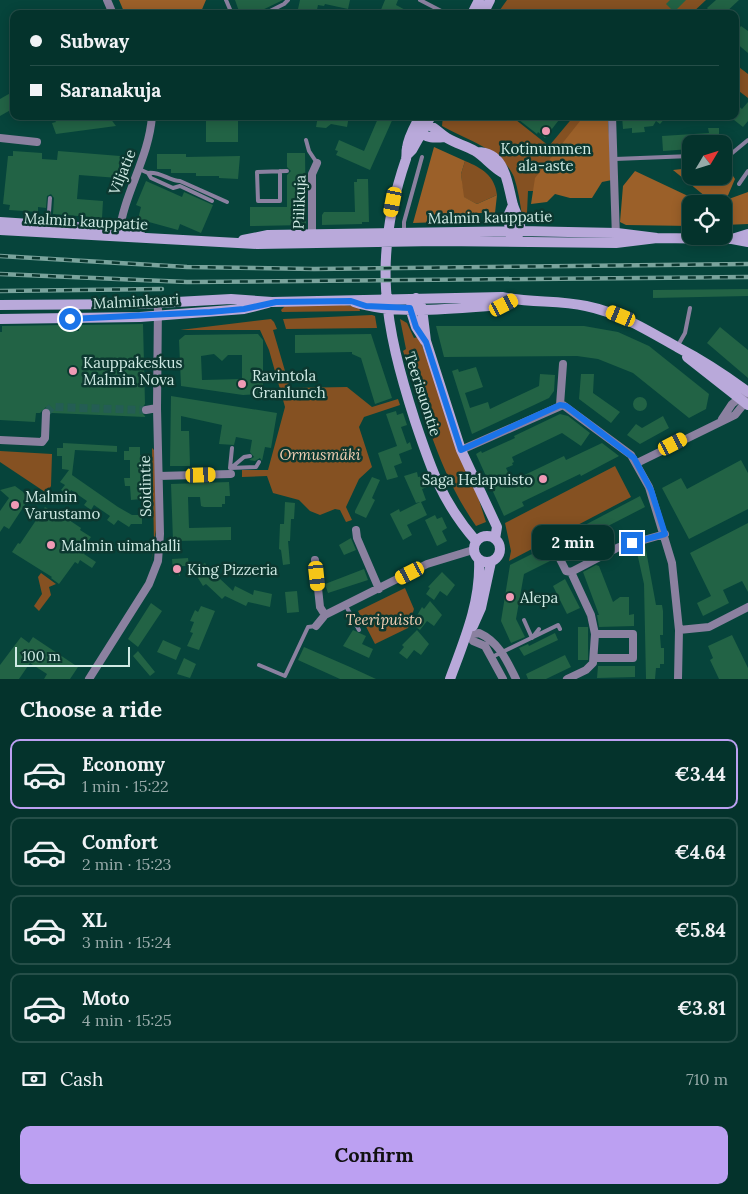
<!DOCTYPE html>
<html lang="en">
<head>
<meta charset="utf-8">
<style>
	:root { --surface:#04332c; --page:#123f38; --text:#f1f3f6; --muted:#97aaa9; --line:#254e48; --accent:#bca0f2 }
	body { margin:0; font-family:Lora,serif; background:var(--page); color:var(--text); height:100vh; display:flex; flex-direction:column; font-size:19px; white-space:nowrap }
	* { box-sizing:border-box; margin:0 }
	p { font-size:16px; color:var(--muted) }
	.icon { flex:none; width:28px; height:28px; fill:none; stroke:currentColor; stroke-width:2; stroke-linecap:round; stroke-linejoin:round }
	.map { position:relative; height:679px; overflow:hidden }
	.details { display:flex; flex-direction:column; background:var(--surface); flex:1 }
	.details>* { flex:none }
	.top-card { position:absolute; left:10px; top:10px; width:729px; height:110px; border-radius:10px; box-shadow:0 2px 12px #0003,0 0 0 1px var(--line); display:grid; align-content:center; height:110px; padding:0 20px; background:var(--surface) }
	.needle { width:32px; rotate:52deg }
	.fabs { position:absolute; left:682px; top:135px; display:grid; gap:10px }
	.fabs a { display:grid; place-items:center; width:50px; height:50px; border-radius:10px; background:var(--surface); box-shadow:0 2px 12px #0003,0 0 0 1px var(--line); font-size:25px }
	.scale { position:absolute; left:15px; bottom:12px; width:115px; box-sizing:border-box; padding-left:5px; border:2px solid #cfeae4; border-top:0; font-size:14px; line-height:18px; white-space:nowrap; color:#cfeae4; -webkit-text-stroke:4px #0c3830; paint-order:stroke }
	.end { position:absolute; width:22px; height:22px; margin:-11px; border:6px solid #1a73e8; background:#fff; box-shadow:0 0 0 2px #fff }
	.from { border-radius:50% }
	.bubble { position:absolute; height:35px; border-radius:10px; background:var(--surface); box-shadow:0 2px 12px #0003,0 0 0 1px var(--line); font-size:16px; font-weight:700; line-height:35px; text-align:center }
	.car { position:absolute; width:15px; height:30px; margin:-15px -8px; border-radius:6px; box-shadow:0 0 4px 1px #0007; background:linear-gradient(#f5c518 24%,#345 0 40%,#f5c518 0 76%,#345 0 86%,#f5c518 0) }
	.top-card b { display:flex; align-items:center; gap:18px; height:48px; font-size:19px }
	.top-card b+b { border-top:1px solid var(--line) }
	.top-card i { width:12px; height:12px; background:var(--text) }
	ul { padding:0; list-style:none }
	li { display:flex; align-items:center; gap:15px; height:70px; margin:0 10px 8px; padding:0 10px; border:2px solid var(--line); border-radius:10px }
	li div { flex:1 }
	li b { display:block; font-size:19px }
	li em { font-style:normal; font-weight:700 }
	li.selected { border-color:var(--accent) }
	li>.icon { width:45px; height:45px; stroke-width:1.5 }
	h2 { padding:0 20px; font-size:22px; line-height:60px }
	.pay { display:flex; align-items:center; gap:12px; height:55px; padding:0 20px; font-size:19px }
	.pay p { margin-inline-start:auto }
	.primary-button { display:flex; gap:10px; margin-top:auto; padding:10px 20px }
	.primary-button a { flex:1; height:58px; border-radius:10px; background:var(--accent); color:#111; font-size:20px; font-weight:700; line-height:58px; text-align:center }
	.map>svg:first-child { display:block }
	.green { fill:#855122 }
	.forest { fill:#9b6029 }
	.building { fill:#226345; fill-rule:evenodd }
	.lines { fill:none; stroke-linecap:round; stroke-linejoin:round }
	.street-tunnel { stroke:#245d54; stroke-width:8; stroke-dasharray:8 4; stroke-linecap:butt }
	.lane { stroke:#8b81a0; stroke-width:4 }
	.street { stroke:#8b81a0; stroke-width:8 }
	.secondary { stroke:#b9a9da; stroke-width:10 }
	.rail-casing { stroke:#79a39c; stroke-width:4.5 }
	.rail { stroke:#0c3830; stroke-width:2.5; stroke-dasharray:8; stroke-linecap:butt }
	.route { stroke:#1a73e8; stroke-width:6 }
	.poi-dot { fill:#f09ab5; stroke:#0c3830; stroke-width:2 }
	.labels { text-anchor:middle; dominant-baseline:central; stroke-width:5; stroke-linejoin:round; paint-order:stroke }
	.poi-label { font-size:15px; fill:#cfeae4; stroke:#0c3830; text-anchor:start }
	.street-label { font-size:15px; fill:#cfeae4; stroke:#0c3830 }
	.park-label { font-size:15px; font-style:italic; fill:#f2cfb4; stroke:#0c3830 }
</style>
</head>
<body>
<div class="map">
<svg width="748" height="679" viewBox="0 0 748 679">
	<rect width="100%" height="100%" fill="#06443b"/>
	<path class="green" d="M507 0H706L691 14H497Z
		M735 64 748 74V98L735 88Z
		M443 116H511L549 146 574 116H593L534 191H528L527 213 522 215C520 203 518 189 514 177 502 149 466 140 442 126Z
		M465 161C482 168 495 176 497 195L477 204 463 197 461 174Z
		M344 305 359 307 360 311 282 312 281 310 285 306Z
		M372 315 375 316 377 328 286 329 283 319Z
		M271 319 274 322 277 329 273 330 290 388 347 387 372 407 398 399 400 405 364 417 359 427 372 467 359 479 346 507 352 520 346 522 340 510 335 509 320 515 310 511 299 500 273 493 267 476 242 477V470H268L285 407 269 350 260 330H180Z
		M400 319 407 323 414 338 418 337 420 340 479 500 486 522 476 526C439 473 424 411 403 351L406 349Z
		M152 448 155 451 156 530 151 564 154 541Z
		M0 451 52 454 51 486 48 491 64 502 63 504 0 462Z
		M615 466 631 497 509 561 511 551 505 523Z
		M41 573 56 584 49 587 51 595 39 611 34 606 42 594 38 577Z
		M405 588 414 609 408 628 375 644 358 611Z"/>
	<path class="forest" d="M119 0H206L200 14H125Z
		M584 116H604L608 120 612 180 602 182 592 198H570L555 194 547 202 531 204 535 178Z
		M434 147 465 161 461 174 464 197 477 204 497 195 495 213H478L469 221 413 223Z
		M724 167H727L735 179 726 200 748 192V224L724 225V204H709L711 201 673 170 691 168V176H724Z
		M635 171 705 204H691V226L626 225 620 222 623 186Z"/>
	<path class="building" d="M235 0H283L254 14H240Z
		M300 0H350L348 9 325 4 324 6 318 5 316 14H304L305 10 298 9Z
		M385 0H398L396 5 413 14H384L380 12Z
		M670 0H686L674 12 666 4Z
		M716 0H739L724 14H712L707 8Z
		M741 26 748 31V53L735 42V33Z
		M14 91V108L0 116V99Z
		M748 102V121L743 127 729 116H735V103L742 109Z
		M52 116 96 117 102 120 110 118 116 126 56 134 52 123 56 122Z
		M206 116H238V142H206Z
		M318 116H349L347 127 331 124 326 128 316 127Z
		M379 116H394L370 170 336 155 338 151 335 150 339 140 364 151Z
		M514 116H562L545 138 538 132 537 134Z
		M622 116H667L660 124 656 121 653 126 644 127 645 132 632 133V128L623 129Z
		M708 128H719V136H715V144H691V149L663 151 662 136 709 133Z
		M13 151 42 153V159L57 160 58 151 120 156 118 178 79 175 77 199 103 201 102 218 53 214 54 198 51 194 47 196 46 208 38 207V212L9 210 10 205 3 204 8 156H13Z
		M287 153H305L306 225 250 226V207H287V175L291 171 287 167Z
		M157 154H186V157L240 156 238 179 219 178V176H196V173H171V169H157Z
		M357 179H368L369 222H362V224L322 225V215L324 212H355L354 182H357Z
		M146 181 182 197 184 192 213 205 201 233 180 224 178 230 138 219 141 207 136 205Z
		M748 289V296L653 298V290Z
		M143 324 145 404 140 411 146 417 52 413 46 407 40 413H36L35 422 0 420V332H2V326L62 325V330L79 331V325Z
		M436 326H584L618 332 649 346 709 394 706 409 689 418 633 373 598 359 577 356 444 357Z
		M720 327 748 350V378L707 343Z
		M258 334 263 340V394L243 395 181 386 179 340 185 335ZM214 354 222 361 228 355H242V379L202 380 201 356Z
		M371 334 392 398 375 404 361 358 352 354V352L295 353V335Z
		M476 367 483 387 465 393 470 408 488 402 490 409 539 386 540 374 555 375 554 391 549 398 472 434 452 371 458 369 459 372Z
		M581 374H594L593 393 620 412 611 423 579 399Z
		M171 396 277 413 271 448 265 447 262 461 260 458 255 461 249 460 254 457 250 452 252 440 236 437 234 445 219 444 222 425 181 416V431H189L190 466H170Z
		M633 404a7 7 0 1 1 14 0a7 7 0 1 1-14 0Z
		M396 411 397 415 403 413 407 425 401 427 407 444 410 442 412 449 399 454 402 463 394 466 398 477 387 480 378 453 397 446 386 414Z
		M560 414 568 416 590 433 581 446 562 433 512 457 514 462 512 463 513 465 506 468 512 481 564 456 566 460 602 443 619 456 581 476 580 474 522 502 524 506 504 516 476 454 481 451 482 453 515 438 514 436Z
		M663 416 669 428 640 444 627 435 636 424 642 428Z
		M63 443 117 446V452L75 450 72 475 118 507 132 515H142V524H131L129 527 118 520 114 525 107 520 110 516 94 505 91 510 84 505 87 501 71 490 69 495 61 490 65 485 60 482 69 470 62 469V456H57V448H63Z
		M129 447H140V455H142L141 499 131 500 130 486H125L124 478H130V460H124V451H129Z
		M741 460 748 473V509L689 539 662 488 681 478 687 489Z
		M417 472 418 477 423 476 427 487 422 489 426 500 421 502 427 515 407 525 412 535 403 540 390 514 399 509 400 512 420 502 416 503 404 476Z
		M372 477 380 480 372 498 375 500 366 518 355 513V511Z
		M229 482 230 496H225V504H222V507H204L201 506 200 497H188L189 528 231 527V540L173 541 171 484Z
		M15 486 30 497 9 529 4 526 0 532V511L9 498 0 490Z
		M640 496 645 507 571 545 566 535Z
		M285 502 295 503 294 519H291L290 541H288L290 564 283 565 281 550 279 549 280 524H284Z
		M45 507 56 514 57 512 81 528 80 530 91 537 84 547 87 549 84 554 96 562 92 568 80 560 78 564 75 562 59 584 51 578 52 577 12 552 18 543 20 544Z
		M435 515 437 519 442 517 447 528 442 531 447 541 437 546 425 520Z
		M748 523V592L742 581 723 590 729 603 703 616 697 603 711 596 690 553Z
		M351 538 356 550 344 555 339 545Z
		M645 545 656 605H662L663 611V635H660L661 648H664V664H660V668H656L655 679H646L644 584 636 548Z
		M548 546 554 559 524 574 516 619 525 637 511 643 501 621 510 565Z
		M188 558 189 566H180V576L173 571 172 559Z
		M205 563 215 580 218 577 233 591 235 586 253 595 254 590 272 594 270 607 248 602 246 606 225 596 222 599 206 584 203 586 193 570Z
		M596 565 599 566 613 602 620 597H629V615L634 614V626L599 627 597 615H599L583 572Z
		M364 569 368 580 328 593 325 584Z
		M442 572 455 585 447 596 440 591 434 600 426 594 430 588 428 587Z
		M565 579 580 608 567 614 553 586Z
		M297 591 299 612 287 613 285 592Z
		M430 601 442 615 434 626 427 621 420 630 412 624 422 607 424 609Z
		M151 603 162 611 138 647 128 639Z
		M201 606 215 611 199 650 187 646 193 633 190 632 194 622 190 621 195 610 198 612Z
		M578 627H588V660H578Z
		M353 630 366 636 362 644 373 649 369 658 343 646Z
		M417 630 429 644 421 655 414 650 407 659 399 653 404 647 402 645Z
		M555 633 558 640 524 656 519 648 528 644 529 646Z
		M732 635 748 668V679H719L710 660 713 658 708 646Z
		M21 637 29 643 33 637 78 667 70 679H44L47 674 30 663 19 679H0V665Z
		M163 640 181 648 176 660 157 652Z
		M304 647 350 667 376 679H340L298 660Z
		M138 651 155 672 150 676 133 656Z
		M565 655 571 667 546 679H528L526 674Z
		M184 658 196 664 190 678 177 674Z
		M598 666H635V677L597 678Z"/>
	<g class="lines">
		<path class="street-tunnel" d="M46 413 52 407 146 410"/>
		<path class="lane" d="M226 0 232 14
			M420 0 447 14
			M264 14 284 4 288 0
			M306 140 309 151 317 163
			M724 155 731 154 748 140
			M615 159 691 156
			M139 169 148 173 151 178 173 188 180 186 212 201
			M280 171V201H258L257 172 287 171
			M148 173C160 171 169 181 180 181L227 202
			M739 184 748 171
			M48 225 50 198
			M404 232V222L422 157
			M677 347 685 333 690 308
			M232 448 230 468 256 467 259 462
			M231 468 244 457 250 456
			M346 606 359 630
			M524 620 532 638 539 629
			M492 657 558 625 560 629
			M259 665 285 676 308 627 316 626"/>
		<path class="street" d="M107 0 113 14
			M612 116 616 238
			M0 138 37 142
			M119 234C124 193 149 158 152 116
			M312 239V174L317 163
			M560 405 563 364
			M146 410 157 408
			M722 419 732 404 742 396
			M0 440 42 442 45 438 46 413
			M461 450 563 405 631 455 649 487 672 563 679 630 678 679
			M637 463 735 415 747 400
			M159 476 231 474
			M356 530 357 538 379 589
			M553 545 566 571 571 572 591 615 595 634
			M315 560 320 607 325 615
			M571 572 619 547 665 534
			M316 626 325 615 427 564 473 550
			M679 630 709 627 748 607
			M468 635 479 633C499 642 507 661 516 679
			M468 635 473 641 485 646 503 679
			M89 679 149 584 158 561 160 534 157 408 158 303
			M567 679 586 670 593 663 595 634H633V658H595"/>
		<path class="secondary" d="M472 14 479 0
			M483 14 490 0
			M420 116C415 126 408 137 407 148 406 152 407 154 406 159 372 258 384 324 415 421 431 469 442 502 476 541
			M416 125C434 123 433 129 447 138 455 143 466 146 475 151 485 157 492 167 503 173
			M419 130C425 139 436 138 445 137
			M477 152C506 152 507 183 513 205 516 215 524 224 518 235
			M407 155 412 150 431 116
			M0 222 107 229 140 234
			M0 230 257 244 437 241 616 243 657 238
			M511 237 508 216 513 205
			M732 239 748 234
			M243 240 268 235 520 231 617 233 657 238 732 239 748 242
			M416 298 422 308 426 341 461 450 497 527 495 539
			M354 302C397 316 459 308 503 305L514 300
			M413 303 410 308 416 327 425 341
			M0 305 140 304 231 299 272 302 502 297C530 303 559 300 586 306 620 313 647 330 677 347 702 360 725 375 748 392
			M0 319 140 317 244 309 268 303
			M687 357 748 405
			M474 549a13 13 0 1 1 26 0a13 13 0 1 1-26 0Z
			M473 626 481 608 491 562
			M450 679C464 641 481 602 479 560"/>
		<defs>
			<path id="rail" d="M0 256 187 267 314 269 748 264
				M0 274 187 282 748 277
				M0 291 162 289"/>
		</defs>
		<use href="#rail" class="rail-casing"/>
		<use href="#rail" class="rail"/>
	</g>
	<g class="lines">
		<path class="route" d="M70 319 210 312 244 309 276 302 351 301 366 306 410 308 416 327 426 342 461 450 560 405 566 406 634 458 651 490 665 534 632 543"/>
	</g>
	<g class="poi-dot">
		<circle cx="546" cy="131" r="5"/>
		<circle cx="73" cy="371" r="5"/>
		<circle cx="242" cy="384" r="5"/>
		<circle cx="543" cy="479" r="5"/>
		<circle cx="15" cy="505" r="5"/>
		<circle cx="51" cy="545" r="5"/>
		<circle cx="177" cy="569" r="5"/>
		<circle cx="510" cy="597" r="5"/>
	</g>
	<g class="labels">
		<g class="poi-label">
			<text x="546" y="148" text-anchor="middle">Kotinummen<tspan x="546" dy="17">ala-aste</tspan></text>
			<text x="83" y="362">Kauppakeskus<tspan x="83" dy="17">Malmin Nova</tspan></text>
			<text x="252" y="375">Ravintola<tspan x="252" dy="17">Granlunch</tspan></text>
			<text x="533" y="479" text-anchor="end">Saga Helapuisto</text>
			<text x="25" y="496">Malmin<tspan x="25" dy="17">Varustamo</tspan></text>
			<text x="61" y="545">Malmin uimahalli</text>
			<text x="187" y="569">King Pizzeria</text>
			<text x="520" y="597">Alepa</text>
		</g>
		<g class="street-label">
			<text transform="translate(122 172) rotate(-68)">Viljatie</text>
			<text transform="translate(299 202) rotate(-88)">Piilikuja</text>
			<text transform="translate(490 217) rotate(-1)">Malmin kauppatie</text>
			<text transform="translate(86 221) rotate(3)">Malmin kauppatie</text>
			<text transform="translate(136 301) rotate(-3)">Malminkaari</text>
			<text transform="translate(423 394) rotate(72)">Teerisuontie</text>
			<text transform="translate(145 486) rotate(-91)">Soidintie</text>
		</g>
		<g class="park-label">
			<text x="320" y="454">Ormusmäki</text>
			<text x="384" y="619">Teeripuisto</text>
		</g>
	</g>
</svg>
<div class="fabs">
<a><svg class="needle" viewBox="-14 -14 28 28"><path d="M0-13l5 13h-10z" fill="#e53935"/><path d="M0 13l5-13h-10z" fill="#97aaa9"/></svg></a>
<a><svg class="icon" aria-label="locate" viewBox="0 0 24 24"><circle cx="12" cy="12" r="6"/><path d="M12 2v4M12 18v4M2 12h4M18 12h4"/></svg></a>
</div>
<div class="scale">100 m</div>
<i class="end from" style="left:70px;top:319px"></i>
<i class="end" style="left:632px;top:543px"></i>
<div class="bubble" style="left:532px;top:525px;width:82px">2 min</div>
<i class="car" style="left:393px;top:202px;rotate:191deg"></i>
<i class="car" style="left:504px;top:305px;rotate:63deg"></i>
<i class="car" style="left:621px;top:316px;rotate:292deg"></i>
<i class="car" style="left:673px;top:444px;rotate:63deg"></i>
<i class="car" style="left:201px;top:475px;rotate:88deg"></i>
<i class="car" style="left:410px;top:573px;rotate:243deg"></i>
<i class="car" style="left:317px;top:576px;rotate:174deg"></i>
<div class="top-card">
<b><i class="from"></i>Subway</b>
<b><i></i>Saranakuja</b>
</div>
</div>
<section class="details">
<h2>Choose a ride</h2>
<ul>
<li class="selected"><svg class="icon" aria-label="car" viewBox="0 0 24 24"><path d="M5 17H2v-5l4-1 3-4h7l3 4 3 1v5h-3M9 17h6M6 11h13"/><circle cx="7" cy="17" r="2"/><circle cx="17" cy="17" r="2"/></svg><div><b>Economy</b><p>1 min · 15:22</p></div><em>€3.44</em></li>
<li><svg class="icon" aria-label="car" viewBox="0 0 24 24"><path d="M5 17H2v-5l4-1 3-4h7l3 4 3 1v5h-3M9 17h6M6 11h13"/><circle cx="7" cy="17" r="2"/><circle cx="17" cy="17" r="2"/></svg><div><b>Comfort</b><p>2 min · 15:23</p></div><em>€4.64</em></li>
<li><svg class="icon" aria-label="car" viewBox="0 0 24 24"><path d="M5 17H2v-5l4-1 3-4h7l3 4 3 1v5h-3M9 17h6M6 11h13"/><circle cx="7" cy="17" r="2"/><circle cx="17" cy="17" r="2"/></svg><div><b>XL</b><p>3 min · 15:24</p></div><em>€5.84</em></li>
<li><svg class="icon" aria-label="car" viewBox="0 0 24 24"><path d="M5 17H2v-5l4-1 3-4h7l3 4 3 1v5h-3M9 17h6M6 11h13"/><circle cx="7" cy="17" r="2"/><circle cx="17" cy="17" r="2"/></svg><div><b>Moto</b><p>4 min · 15:25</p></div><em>€3.81</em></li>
</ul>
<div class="pay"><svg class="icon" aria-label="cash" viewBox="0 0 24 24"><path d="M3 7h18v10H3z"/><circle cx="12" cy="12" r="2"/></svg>Cash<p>710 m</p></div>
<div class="primary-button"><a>Confirm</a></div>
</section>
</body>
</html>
